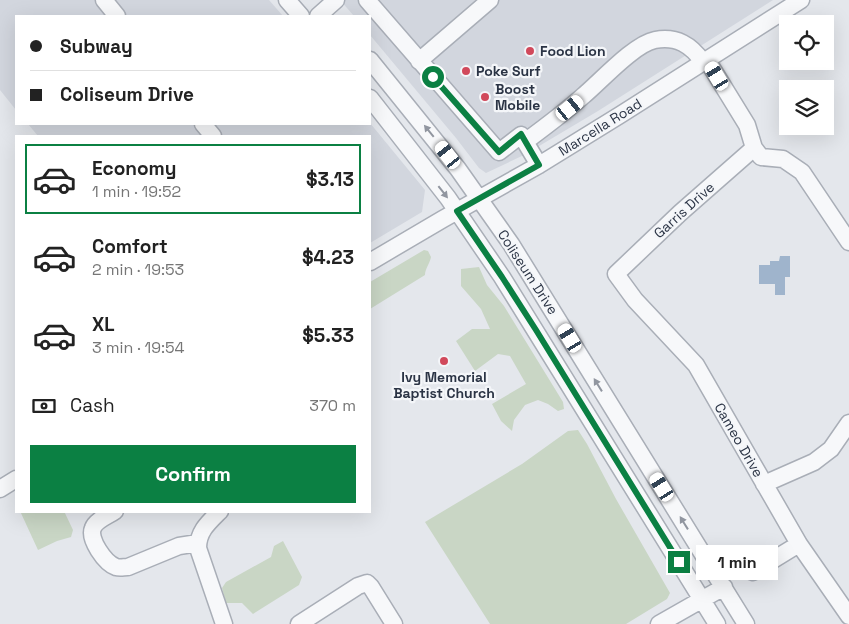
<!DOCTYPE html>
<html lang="en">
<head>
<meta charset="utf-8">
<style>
	:root { --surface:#fff; --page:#f2f2f2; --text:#222; --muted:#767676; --line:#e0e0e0; --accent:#0b8043 }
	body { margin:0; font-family:"Space Grotesk",sans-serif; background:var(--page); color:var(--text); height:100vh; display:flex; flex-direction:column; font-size:19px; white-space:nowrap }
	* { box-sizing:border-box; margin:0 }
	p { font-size:16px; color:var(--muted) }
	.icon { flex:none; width:28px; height:28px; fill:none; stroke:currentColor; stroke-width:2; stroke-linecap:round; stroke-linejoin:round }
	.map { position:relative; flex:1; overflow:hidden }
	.details { position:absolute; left:15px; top:135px; width:356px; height:378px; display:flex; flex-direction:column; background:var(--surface); border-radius:0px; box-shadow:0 5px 20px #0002 }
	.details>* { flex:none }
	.top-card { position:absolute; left:15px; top:15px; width:356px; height:110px; border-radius:0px; box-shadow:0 5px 20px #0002; display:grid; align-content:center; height:110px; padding:0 15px; background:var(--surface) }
	.buttons { position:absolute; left:779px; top:15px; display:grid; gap:10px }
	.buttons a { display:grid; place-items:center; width:55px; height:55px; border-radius:0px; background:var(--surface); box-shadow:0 5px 20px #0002; font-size:25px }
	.end { position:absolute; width:22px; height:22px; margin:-11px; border:6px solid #0b8043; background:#fff; box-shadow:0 0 0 2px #fff }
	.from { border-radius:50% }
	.bubble { position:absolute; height:35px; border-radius:0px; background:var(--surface); box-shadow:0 5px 20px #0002; font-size:16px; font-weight:700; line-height:35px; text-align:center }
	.car { position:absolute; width:15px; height:30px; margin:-15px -8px; border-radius:6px; box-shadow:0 0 4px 1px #0007; background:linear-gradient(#fff 24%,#345 0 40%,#fff 0 76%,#345 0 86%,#fff 0) }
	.top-card b { display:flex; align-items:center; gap:18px; height:48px; font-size:19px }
	.top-card b+b { border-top:1px solid var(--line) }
	.top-card i { width:12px; height:12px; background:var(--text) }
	ul { padding:9px 0 0; list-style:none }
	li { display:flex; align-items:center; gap:15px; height:70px; margin:0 10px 8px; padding:0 5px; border:2px solid transparent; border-radius:0px }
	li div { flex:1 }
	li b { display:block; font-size:19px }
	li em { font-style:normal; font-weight:700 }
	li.active { border-color:var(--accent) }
	li>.icon { width:45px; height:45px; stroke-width:1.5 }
	.pay { display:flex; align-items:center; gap:12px; height:55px; padding:0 15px; font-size:19px }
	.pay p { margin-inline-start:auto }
	.cta { display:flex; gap:10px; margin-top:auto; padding:10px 15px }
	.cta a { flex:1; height:58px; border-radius:0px; background:var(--accent); color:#fff; font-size:20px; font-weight:700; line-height:58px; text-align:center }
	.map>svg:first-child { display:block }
	.built { fill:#d2d6de }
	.green { fill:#c9d6c5 }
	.water { fill:#9fb4cc }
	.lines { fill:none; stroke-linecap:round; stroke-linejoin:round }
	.minor-casing { stroke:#a9aeb7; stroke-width:19 }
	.minor { stroke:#f7f8fa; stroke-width:16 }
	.oneway { fill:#9196a0 }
	.route { stroke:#0b8043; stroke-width:6 }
	.poi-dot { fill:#d1495b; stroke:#f4f6f9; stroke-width:2 }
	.labels { text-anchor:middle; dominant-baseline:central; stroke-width:4.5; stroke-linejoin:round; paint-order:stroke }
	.poi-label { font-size:14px; font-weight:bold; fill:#2b3445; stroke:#f4f6f9; text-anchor:start }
	.street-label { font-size:14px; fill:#2b3445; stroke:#f4f6f9 }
</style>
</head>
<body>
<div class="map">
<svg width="849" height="624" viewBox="0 0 849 624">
	<rect width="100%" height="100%" fill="#e4e7ec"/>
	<path class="built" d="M0 0H269L283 16H16V110L0 90Z
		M340 0H773L598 111 524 155 486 173 479 168 456 138 370 35V16H354Z
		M370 123 425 190 422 212 370 243V136H38L28 124Z"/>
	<path class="green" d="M424 250 428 251 431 257C430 263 425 269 425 275L370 309V282Z
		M479 267 487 285 504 306 563 402 564 409 558 411 548 404 538 400 525 405 514 420 512 431 501 421 492 404 526 384 510 356 498 354 475 371 456 341 472 329H490L481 309 461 286V269Z
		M578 430 587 444 616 499 670 593 667 599 626 624H490L425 522 522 464 568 431Z
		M20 511H64L73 530 71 537 57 541 38 550Z
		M283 541 302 577 299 585 253 614 242 603H226L222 588 226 582 271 557 274 546Z"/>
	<path class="water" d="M780 256H790V277H785V295H775V284H759V265H770V261H779Z"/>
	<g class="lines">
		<defs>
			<path id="minor" d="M104 0 117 16
				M287 0 301 16
				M367 0 499 152 521 135 539 165
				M318 16 336 0
				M370 60 458 169 511 244 746 624
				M707 60 747 125 754 148 761 157 783 159 802 172 849 242
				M419 61 490 0
				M370 98 448 198 502 277 717 624
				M203 124 213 136
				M526 141C545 127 565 112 583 96 600 82 634 44 655 40 677 36 691 45 703 62
				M754 148 680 213 616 274 635 300 696 365 799 544 849 616
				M370 262 443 219 539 165 620 115 801 0
				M764 484 814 462 831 449 849 423
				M0 489 16 479
				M115 511C108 516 96 520 93 528 88 539 105 563 116 567 120 568 124 567 128 567L179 546 198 543
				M220 511C209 522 198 531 198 548L224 624
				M753 572 799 544
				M299 624 358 586 367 583 371 587 394 624
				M659 624 724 587"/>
		</defs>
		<use href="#minor" class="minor-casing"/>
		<use href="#minor" class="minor"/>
	</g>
	<defs><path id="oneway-solid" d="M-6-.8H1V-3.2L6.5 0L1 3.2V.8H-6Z" transform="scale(1.25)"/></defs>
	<g class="oneway">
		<use href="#oneway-solid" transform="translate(429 131) rotate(-129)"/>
		<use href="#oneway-solid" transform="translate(443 192) rotate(52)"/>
		<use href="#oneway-solid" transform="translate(598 385) rotate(-122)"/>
		<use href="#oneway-solid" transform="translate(684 523) rotate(-122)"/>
	</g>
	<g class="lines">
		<path class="route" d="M433 77 499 152 521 134 539 165 457 211 502 277 536 330 679 562"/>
	</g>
	<g class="poi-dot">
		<circle cx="530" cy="51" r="5"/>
		<circle cx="466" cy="71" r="5"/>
		<circle cx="485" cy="97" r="5"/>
		<circle cx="444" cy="361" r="5"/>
	</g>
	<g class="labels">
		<g class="poi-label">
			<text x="540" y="51">Food Lion</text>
			<text x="476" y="71">Poke Surf</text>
			<text x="495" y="89">Boost<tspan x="495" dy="16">Mobile</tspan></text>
			<text x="444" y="377" text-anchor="middle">Ivy Memorial<tspan x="444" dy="16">Baptist Church</tspan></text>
		</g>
		<g class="street-label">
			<text transform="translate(600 127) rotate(-32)">Marcella Road</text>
			<text transform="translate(684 210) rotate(-42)">Garris Drive</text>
			<text transform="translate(528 272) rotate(57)">Coliseum Drive</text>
			<text transform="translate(739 440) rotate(60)">Cameo Drive</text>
		</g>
	</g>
</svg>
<div class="buttons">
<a><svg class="icon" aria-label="locate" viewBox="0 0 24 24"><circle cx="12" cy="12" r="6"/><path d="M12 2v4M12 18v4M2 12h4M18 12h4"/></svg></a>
<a><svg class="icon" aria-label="layers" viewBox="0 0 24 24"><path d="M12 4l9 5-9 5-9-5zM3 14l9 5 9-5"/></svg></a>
</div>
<i class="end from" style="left:433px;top:77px"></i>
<i class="end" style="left:679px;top:562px"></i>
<div class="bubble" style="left:696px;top:545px;width:82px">1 min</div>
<i class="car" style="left:717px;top:76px;rotate:329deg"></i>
<i class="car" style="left:570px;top:108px;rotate:51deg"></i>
<i class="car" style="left:448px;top:155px;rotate:322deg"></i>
<i class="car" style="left:570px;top:338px;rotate:329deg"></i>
<i class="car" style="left:662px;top:487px;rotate:328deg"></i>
<div class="top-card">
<b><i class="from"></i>Subway</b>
<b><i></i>Coliseum Drive</b>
</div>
<section class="details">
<ul>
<li class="active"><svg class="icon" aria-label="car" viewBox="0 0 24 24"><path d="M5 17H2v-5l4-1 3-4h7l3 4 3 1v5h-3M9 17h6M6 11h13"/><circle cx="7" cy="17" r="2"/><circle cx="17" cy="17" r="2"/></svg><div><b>Economy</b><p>1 min · 19:52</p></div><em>$3.13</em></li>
<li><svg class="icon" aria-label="car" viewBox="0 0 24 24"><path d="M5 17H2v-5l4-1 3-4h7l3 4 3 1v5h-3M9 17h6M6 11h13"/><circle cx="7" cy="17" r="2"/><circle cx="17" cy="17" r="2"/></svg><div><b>Comfort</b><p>2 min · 19:53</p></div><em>$4.23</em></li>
<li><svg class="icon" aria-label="car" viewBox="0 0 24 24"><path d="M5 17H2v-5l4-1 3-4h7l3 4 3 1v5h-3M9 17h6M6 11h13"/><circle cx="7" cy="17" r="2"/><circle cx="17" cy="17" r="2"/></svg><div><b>XL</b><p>3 min · 19:54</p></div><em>$5.33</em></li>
</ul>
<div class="pay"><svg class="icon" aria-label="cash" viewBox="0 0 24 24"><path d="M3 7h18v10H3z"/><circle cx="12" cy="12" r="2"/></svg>Cash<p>370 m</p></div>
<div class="cta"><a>Confirm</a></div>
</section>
</div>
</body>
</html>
